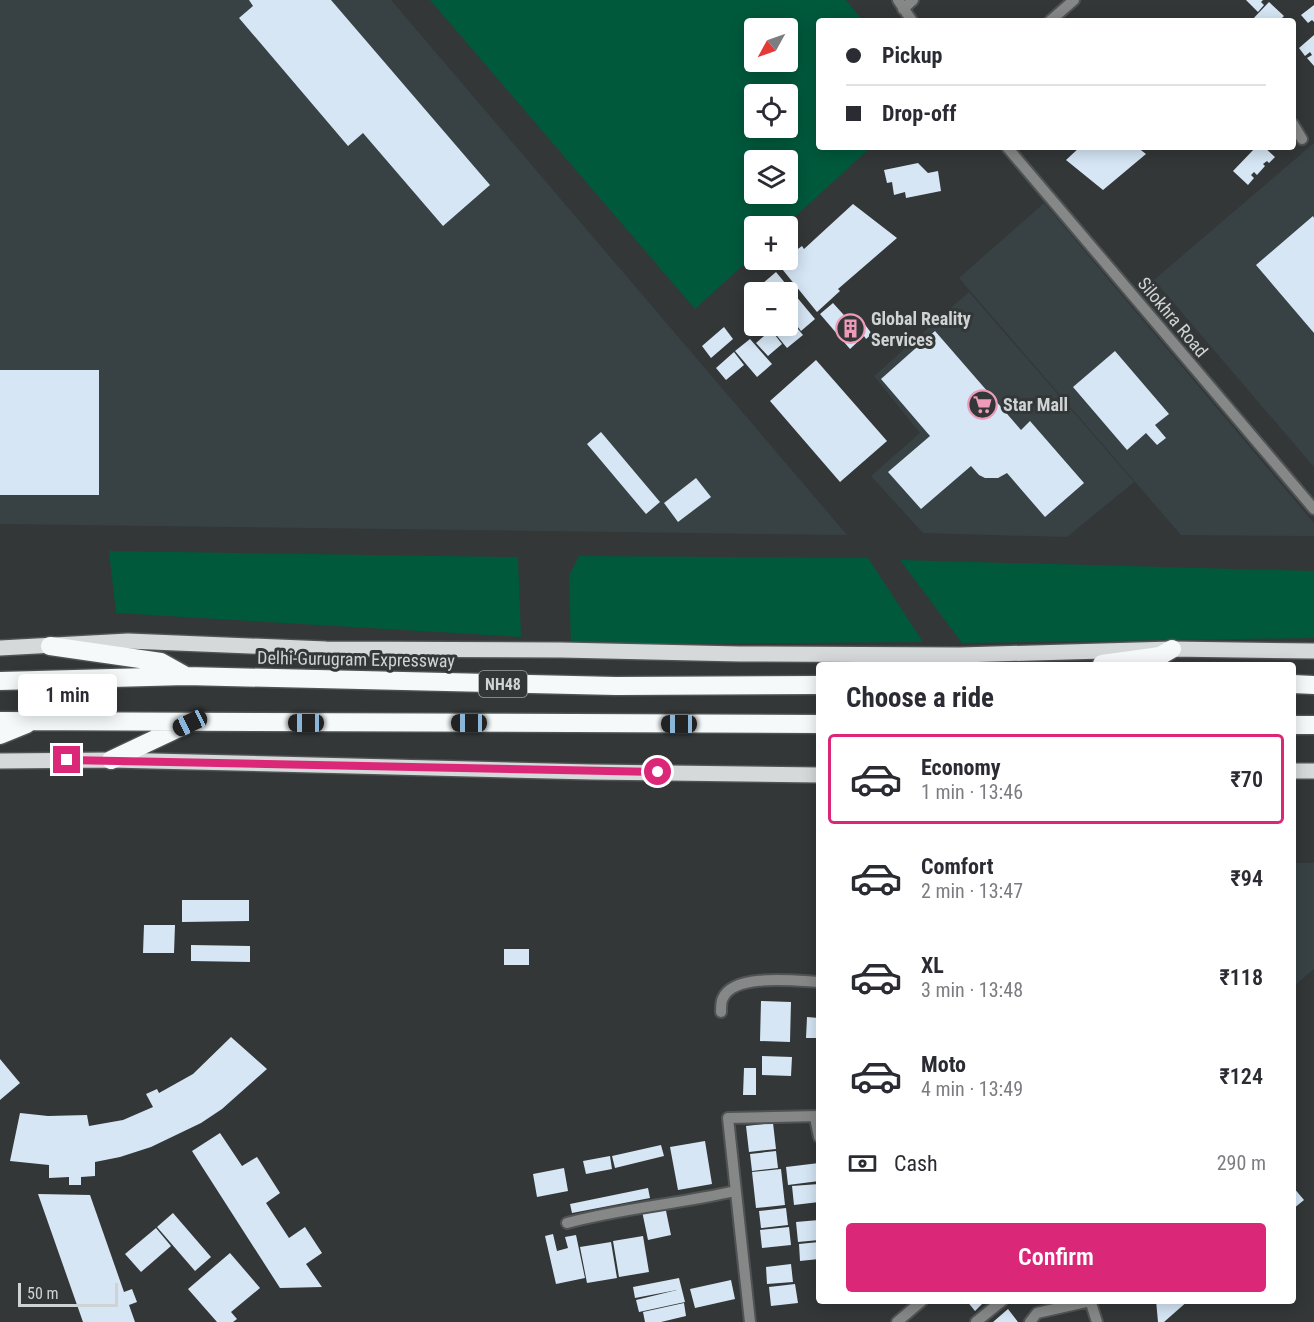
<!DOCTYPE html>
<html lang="en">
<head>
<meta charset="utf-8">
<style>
	:root { --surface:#fff; --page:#f2f2f3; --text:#2b2b33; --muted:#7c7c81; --line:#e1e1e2; --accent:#db2777 }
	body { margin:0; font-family:"Roboto Condensed",sans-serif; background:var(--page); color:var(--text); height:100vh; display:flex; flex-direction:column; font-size:22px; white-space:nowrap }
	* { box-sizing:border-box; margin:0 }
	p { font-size:20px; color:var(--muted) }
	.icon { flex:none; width:33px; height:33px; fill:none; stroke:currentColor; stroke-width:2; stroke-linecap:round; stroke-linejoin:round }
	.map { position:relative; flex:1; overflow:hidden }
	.drawer { position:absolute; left:816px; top:662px; width:480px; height:642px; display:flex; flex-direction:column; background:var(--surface); border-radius:6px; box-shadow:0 3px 15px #0003 }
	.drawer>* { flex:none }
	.hud { position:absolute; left:816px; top:18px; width:480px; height:132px; border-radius:6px; box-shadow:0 3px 15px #0003; display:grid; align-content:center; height:132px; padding:0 30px; background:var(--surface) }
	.needle { width:39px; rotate:230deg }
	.controls { position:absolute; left:744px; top:18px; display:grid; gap:12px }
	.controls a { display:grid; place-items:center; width:54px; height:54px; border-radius:6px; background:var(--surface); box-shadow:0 3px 15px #0003; font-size:30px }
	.scale { position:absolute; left:18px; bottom:15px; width:100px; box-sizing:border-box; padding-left:6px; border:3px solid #d0d3d3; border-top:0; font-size:16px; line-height:21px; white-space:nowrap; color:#d0d3d3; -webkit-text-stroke:4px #333738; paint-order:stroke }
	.end { position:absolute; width:27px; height:27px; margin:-14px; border:8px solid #db2777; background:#fff; box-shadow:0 0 0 3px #fff }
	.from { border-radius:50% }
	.bubble { position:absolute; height:42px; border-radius:6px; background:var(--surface); box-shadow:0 3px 15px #0003; font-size:20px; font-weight:600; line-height:42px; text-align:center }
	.car { position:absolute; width:18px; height:36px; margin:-18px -9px; border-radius:8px; box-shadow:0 0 4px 2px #0007; background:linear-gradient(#222 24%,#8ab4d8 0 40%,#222 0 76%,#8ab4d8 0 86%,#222 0) }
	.hud b { display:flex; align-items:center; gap:21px; height:57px; font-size:22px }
	.hud b+b { border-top:2px solid var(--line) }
	.hud i { width:15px; height:15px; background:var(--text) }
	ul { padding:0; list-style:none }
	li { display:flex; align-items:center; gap:18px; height:90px; margin:0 12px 9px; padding:0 18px; border:3px solid transparent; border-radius:6px }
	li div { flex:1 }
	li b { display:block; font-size:22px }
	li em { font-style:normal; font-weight:600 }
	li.active { border-color:var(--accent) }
	li>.icon { width:54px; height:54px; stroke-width:1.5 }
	h2 { padding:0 30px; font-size:27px; line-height:72px }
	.pay { display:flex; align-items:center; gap:15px; height:66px; padding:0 30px; font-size:22px }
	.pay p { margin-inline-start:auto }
	.button { display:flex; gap:12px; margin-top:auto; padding:12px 30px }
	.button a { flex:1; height:69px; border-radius:6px; background:var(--accent); color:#fff; font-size:24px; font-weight:600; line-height:69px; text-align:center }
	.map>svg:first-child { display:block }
	.built { fill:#384245 }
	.green { fill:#01593c; fill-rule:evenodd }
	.building { fill:#d6e6f5 }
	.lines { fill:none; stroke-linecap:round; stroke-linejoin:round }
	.minor-casing { stroke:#4f5354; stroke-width:14 }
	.major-casing { stroke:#4f5354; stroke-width:18 }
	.highway-casing { stroke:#4f5354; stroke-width:21 }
	.minor { stroke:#868888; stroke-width:10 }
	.major { stroke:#d5d9d9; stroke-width:15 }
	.highway { stroke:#f5f9f9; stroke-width:18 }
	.route { stroke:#db2777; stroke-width:8 }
	.labels { text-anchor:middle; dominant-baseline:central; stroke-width:6; stroke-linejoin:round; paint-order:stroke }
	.shield { fill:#333738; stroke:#a1a4a4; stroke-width:1.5 }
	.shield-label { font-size:16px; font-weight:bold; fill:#d0d3d3 }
	.street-label { font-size:18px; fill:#d0d3d3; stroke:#333738 }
	.poi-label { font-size:18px; font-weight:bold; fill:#d0d3d3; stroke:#333738; text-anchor:start }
</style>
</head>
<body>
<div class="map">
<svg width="1314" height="1322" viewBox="0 0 1314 1322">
	<rect width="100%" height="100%" fill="#333738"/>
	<path class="built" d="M0 0H391L847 535 0 524Z
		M1314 143V467L1154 280Z
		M1044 203 1314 523V536L1181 535 959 278Z
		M969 292 1134 482 1067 537 923 533 871 476 920 433 874 376Z
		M1293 863H1314V969L1293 987Z"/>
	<path class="green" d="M430 0H846L863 21H819V147H871L785 226H754V255L695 309ZM754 28H788V62H754ZM754 94H788V128H754ZM754 160H788V194H754Z
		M109 551 518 557 521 637 116 613Z
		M579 556 868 558 923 642 571 645 569 576Z
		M900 560 1314 571V638L962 643Z"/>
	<path class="building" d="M249 0H331L490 185 443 226 363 133 348 146 239 18 253 6Z
		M1246 0H1263L1261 2 1264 5 1258 12Z
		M1269 2 1284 16 1279 21H1251Z
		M1314 5V22L1312 20 1308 23 1301 15Z
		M1314 35V66L1307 58 1312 55 1310 52 1305 56 1299 48Z
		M1080 147H1137L1146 154 1103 190 1066 160Z
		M1256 147H1264L1275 157 1269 163 1267 161 1263 164 1265 166 1257 175 1254 172 1251 175 1254 178 1248 185 1233 171Z
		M918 163 928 173 938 171 941 191 906 198 905 192 894 195 892 182 887 183 884 170Z
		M853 204 897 238 838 289 840 291 817 312 778 264 783 260H788V256L802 246 804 249Z
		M1313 216 1314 218V333L1256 265Z
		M776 272 815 319 801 331 788 314V292H769L762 284Z
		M833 303 852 324 860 318 872 334 866 339 864 336 850 349 820 314Z
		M788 317 803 335 787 348 769 326H788Z
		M724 327 733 339 711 358 702 346Z
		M771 330 782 344 768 356 756 343Z
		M935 331 1021 430 1030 421 1084 483 1045 517 1007 473 998 478H985L979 475 971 466 921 509 888 472 930 436 881 379Z
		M750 339 772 364 757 377 735 351Z
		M1115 351 1169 414 1155 425 1166 438 1157 445 1146 433 1127 450 1073 387Z
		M734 352 744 365 726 380 716 368Z
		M816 360 887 441 840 482 770 401Z
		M0 370H99V495H0Z
		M601 432 660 502 646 514 587 444Z
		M696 478 711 497 678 522 664 503Z
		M182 900H249V921L182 922Z
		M144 925H175L174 953H143Z
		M191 945 250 946V962L191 961Z
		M504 949H529V965H504Z
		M761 1001 791 1002 790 1042 760 1041Z
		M807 1017 819 1018V1038H806Z
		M231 1037 267 1069 222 1109 201 1123 151 1147 120 1157 95 1162V1176L81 1177V1185H69V1177L49 1178V1165L10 1161 20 1113 48 1116 87 1115 89 1126 123 1120 153 1107 146 1094 157 1089 159 1093 193 1074Z
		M762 1056 792 1057 791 1076 762 1075Z
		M0 1059 20 1083 0 1100Z
		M744 1068H756V1095H743Z
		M773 1123 776 1149 749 1152 746 1126Z
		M220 1133 242 1166 257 1157 280 1193 266 1203 289 1238 305 1227 322 1253 306 1264 322 1287 280 1288 192 1151Z
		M705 1141 712 1184 678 1190 670 1147Z
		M661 1145 664 1156 615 1168 612 1156Z
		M776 1151 778 1168 752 1171 750 1154Z
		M610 1156 612 1169 586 1174 583 1161Z
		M819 1163V1181L788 1185 786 1167Z
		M564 1168 568 1191 537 1197 533 1174Z
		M781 1169 785 1205 756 1208 752 1172Z
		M819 1184V1202L794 1205 792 1186Z
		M1293 1187 1304 1200 1293 1209Z
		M648 1188 650 1198 572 1213 570 1204Z
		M38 1194 90 1195 124 1292 132 1289 137 1302 129 1305 135 1322H83Z
		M665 1206 671 1235 648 1240 642 1211Z
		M786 1208 788 1225 761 1228 759 1211Z
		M173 1213 211 1257 195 1271 157 1227Z
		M819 1220V1240L798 1242 796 1222Z
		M789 1227 791 1245 762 1248 760 1230Z
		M156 1228 171 1246 141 1272 125 1254Z
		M553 1234 557 1251 568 1248 565 1237 576 1235 585 1278 556 1284 545 1236Z
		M643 1236 649 1272 619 1277 613 1241Z
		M611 1242 617 1278 587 1283 580 1247Z
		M819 1242V1259L800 1261 799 1244Z
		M230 1253 260 1288 231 1312 237 1319 233 1322H217L188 1289Z
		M791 1264 793 1282 767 1284 766 1267Z
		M679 1278 685 1302 639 1312 636 1300 677 1290 635 1298 633 1287Z
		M731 1280 735 1299 695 1308 690 1289Z
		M795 1284 798 1303 771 1306 769 1287Z
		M966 1300H986L975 1311Z
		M1156 1300H1189L1164 1322H1158Z
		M684 1303 686 1316 661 1322H645L643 1312Z
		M1008 1309 1018 1322H993Z"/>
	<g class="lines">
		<defs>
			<path id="minor" d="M898 0 912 21
				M903 9 913 0
				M1050 21 1074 0
				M1293 124 1302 139
				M1007 147 1314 509
				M721 1012C721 1008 721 1001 723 998 734 973 796 981 819 982
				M815 1117 819 1137
				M567 1223C622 1208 679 1204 735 1191
				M1090 1300 1097 1322
				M750 1322 728 1118 819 1116
				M897 1322 923 1300
				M976 1322 1003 1300
				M1030 1322 1037 1313 1090 1301"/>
			<path id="major" d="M0 648 128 641 326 649 561 650 740 654 960 655 1172 649 1314 651
				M0 761 111 760 592 772 819 775
				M1293 771H1314"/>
			<path id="highway" d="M50 646 161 662 186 676
				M1102 664 1160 656 1172 649
				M0 681 186 676 616 686 819 685
				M1293 684 1314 685
				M0 721 819 724
				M1293 725H1314
				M0 735 27 724
				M111 760 185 725"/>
		</defs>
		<use href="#minor" class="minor-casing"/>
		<use href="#major" class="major-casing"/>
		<use href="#highway" class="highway-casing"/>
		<use href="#minor" class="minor"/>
		<use href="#major" class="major"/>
		<use href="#highway" class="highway"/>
	</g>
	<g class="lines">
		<path class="route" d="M67 760 658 772"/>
	</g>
	<defs>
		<symbol id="building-ring" viewBox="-11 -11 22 22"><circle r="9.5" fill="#333738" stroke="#ef9ab8" stroke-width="1.5"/><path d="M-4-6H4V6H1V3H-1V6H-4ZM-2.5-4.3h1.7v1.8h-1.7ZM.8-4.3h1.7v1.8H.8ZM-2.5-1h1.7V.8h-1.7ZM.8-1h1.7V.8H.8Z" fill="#ef9ab8"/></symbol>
		<symbol id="supermarket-ring" viewBox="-11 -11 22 22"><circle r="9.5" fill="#333738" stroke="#ef9ab8" stroke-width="1.5"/><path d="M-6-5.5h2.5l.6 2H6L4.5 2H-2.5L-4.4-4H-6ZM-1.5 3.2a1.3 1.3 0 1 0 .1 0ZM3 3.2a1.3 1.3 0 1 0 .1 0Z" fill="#ef9ab8"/></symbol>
	</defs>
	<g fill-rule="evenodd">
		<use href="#building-ring" x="834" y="312" width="33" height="33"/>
		<use href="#supermarket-ring" x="966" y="388" width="33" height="33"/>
	</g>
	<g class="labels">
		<rect class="shield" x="479" y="671" width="48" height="26" rx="4.5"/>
		<g class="shield-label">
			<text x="503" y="684">NH48</text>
		</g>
		<g class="street-label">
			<text transform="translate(1173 317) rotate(50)">Silokhra Road</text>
			<text transform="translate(356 659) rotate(1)">Delhi-Gurugram Expressway</text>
		</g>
		<g class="poi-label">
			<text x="871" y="318">Global Reality<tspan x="871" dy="21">Services</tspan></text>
			<text x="1003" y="404">Star Mall</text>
		</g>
	</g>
</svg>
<div class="controls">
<a><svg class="needle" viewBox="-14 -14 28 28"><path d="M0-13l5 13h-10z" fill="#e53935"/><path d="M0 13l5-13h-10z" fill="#7c7c81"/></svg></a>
<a><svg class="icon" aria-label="locate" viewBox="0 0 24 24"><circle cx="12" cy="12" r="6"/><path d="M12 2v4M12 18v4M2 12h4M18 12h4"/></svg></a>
<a><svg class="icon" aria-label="layers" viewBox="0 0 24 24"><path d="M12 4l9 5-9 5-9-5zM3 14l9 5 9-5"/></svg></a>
<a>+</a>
<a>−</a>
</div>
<div class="scale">50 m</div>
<i class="end from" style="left:658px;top:772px"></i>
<i class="end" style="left:67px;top:760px"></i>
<div class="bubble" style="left:18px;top:674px;width:99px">1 min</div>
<i class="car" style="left:190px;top:723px;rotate:245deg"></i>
<i class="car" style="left:306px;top:723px;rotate:270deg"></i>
<i class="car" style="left:469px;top:723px;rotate:270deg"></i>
<i class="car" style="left:679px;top:724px;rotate:270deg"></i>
<div class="hud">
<b><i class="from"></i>Pickup</b>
<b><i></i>Drop-off</b>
</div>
<section class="drawer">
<h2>Choose a ride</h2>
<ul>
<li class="active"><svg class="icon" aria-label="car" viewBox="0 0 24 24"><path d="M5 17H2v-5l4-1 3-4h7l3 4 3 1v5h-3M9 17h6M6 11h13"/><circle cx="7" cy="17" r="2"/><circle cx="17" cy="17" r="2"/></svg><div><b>Economy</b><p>1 min · 13:46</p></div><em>₹70</em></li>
<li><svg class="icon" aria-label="car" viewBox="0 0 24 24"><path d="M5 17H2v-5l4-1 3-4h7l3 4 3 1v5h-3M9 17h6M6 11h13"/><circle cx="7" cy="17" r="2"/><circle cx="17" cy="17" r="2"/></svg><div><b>Comfort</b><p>2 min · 13:47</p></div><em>₹94</em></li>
<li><svg class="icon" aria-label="car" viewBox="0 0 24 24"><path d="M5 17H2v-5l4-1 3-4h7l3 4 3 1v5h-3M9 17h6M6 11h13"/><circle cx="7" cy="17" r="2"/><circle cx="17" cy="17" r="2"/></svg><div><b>XL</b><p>3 min · 13:48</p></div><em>₹118</em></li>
<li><svg class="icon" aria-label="car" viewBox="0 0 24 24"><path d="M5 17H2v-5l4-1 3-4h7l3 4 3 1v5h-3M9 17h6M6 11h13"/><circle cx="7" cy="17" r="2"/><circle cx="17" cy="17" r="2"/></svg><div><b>Moto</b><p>4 min · 13:49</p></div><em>₹124</em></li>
</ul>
<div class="pay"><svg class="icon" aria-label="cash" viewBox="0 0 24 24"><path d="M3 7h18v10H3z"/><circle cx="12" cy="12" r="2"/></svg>Cash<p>290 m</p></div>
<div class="button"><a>Confirm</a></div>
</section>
</div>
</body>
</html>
